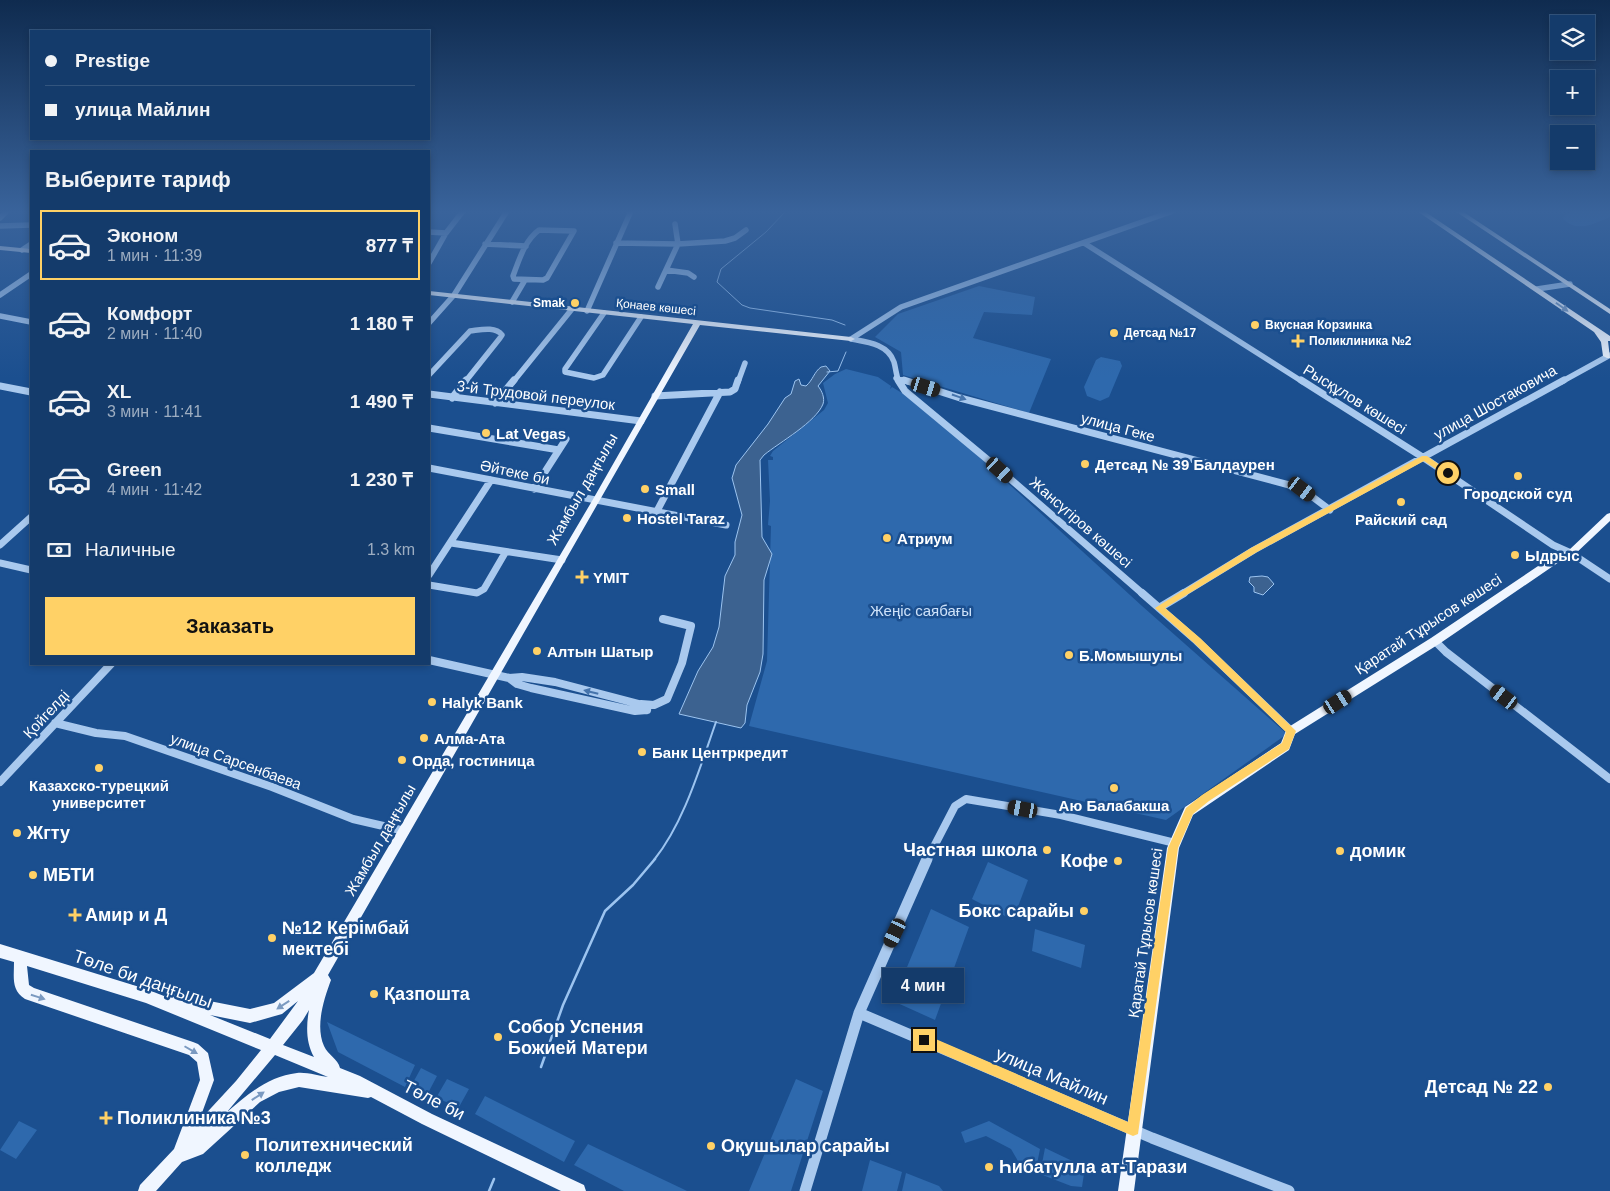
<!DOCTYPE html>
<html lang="ru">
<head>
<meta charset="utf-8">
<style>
	:root { --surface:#143b6b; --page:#214673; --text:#f1f3f6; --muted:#9dadc1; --line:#33557e; --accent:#ffd166 }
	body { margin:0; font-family:Arial,sans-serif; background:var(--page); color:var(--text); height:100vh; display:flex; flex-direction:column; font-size:19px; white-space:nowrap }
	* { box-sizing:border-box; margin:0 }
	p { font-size:16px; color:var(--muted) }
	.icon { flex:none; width:28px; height:28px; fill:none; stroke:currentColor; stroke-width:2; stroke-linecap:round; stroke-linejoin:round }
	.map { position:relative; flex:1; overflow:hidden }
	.details { position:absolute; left:30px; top:150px; width:400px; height:515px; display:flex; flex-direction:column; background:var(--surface); border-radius:0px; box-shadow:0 2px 8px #0003,0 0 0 1px var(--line) }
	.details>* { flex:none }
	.hud { position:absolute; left:30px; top:30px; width:400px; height:110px; border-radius:0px; box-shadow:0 2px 8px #0003,0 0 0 1px var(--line); display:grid; align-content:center; height:110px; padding:0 15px; background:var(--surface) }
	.controls { position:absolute; left:1550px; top:15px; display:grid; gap:10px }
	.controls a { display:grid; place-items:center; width:45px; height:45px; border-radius:0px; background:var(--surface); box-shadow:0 2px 8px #0003,0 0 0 1px var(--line); font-size:25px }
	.end { position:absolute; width:22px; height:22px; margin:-11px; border:6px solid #ffd166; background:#111; box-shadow:0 0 0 2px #111 }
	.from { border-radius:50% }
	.bubble { position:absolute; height:35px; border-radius:0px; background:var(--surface); box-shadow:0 2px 8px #0003,0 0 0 1px var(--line); font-size:16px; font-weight:700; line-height:35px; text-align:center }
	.car { position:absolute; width:15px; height:30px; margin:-15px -8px; border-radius:6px; box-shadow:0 0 4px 1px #0007; background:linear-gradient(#222 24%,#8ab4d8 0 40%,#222 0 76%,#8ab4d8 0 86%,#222 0) }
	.hud b { display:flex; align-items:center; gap:18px; height:48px; font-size:19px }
	.hud b+b { border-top:1px solid var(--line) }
	.hud i { width:12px; height:12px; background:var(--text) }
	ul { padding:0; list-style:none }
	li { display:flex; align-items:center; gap:15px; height:70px; margin:0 10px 8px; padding:0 5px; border:2px solid transparent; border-radius:0px }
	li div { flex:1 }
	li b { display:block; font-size:19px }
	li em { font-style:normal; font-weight:700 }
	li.active { border-color:var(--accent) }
	li>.icon { width:45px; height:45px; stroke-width:1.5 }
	h2 { padding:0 15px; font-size:22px; line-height:60px }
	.pay { display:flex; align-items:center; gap:12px; height:55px; padding:0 15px; font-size:19px }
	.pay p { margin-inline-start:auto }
	.button { display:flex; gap:10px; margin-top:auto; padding:10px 15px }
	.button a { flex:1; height:58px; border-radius:0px; background:var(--accent); color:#111; font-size:20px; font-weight:700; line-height:58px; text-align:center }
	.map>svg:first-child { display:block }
	.green { fill:#2e69ad }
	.water { fill:#3c6290; stroke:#9cc4f0 }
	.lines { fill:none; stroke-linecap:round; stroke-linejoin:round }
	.stream-far2 { stroke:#9cc4f0; stroke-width:1 }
	.stream-far1 { stroke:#9cc4f0; stroke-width:2 }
	.stream { stroke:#9cc4f0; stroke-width:2.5 }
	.minor-far3 { stroke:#a9c9ee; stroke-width:5.5 }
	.minor-far2 { stroke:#a9c9ee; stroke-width:7 }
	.minor-far1 { stroke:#a9c9ee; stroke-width:8 }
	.minor { stroke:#a9c9ee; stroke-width:11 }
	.major { fill:#f0f6ff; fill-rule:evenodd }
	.oneway { fill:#7b9ac1 }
	.oneway2 { fill:#4674ac }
	.route { fill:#ffd166 }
	.poi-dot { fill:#ffd166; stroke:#1b4f8f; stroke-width:2 }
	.labels { text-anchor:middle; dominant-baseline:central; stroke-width:5; stroke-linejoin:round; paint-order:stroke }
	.far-poi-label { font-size:12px; font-weight:bold; fill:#fff; stroke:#1b4f8f; text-anchor:start }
	.far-street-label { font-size:12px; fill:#fff; stroke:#1b4f8f }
	.street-label { font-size:15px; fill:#fff; stroke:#1b4f8f }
	.poi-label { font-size:15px; font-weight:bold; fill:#fff; stroke:#1b4f8f; text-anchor:start }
	.park-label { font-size:15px; fill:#cfe3fa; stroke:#1b4f8f }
	.near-poi-label { font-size:18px; font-weight:bold; fill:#fff; stroke:#1b4f8f; text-anchor:start }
	.near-street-label { font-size:18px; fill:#fff; stroke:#1b4f8f }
</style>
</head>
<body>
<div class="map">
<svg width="1610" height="1191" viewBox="0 0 1610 1191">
	<rect width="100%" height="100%" fill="#1b4f8f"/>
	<path class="green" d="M1575 211H1610V217C1593 224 1579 233 1563 219L1565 215Z
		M979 286 1035 297 1032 315 984 312 973 338 1051 359 1029 413 903 375 901 352 875 337 898 314Z
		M1101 357 1120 361 1122 366 1109 397 1100 401 1087 396 1084 387 1096 360Z
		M846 369 878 377 891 386 890 389 892 387 907 396 938 423 939 420 1142 606 1287 734 1166 820 749 726 767 661 771 526 768 525 770 501 768 460H773V457L770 456 773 451 824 410 828 403 823 383 835 374Z
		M988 862 1028 880 1013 920 972 899Z
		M931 909 969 927 935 1020 893 1001Z
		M1035 929 1085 945 1081 968 1032 951Z
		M327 1022 415 1065 405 1087 338 1052Z
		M421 1068 437 1076 427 1095 410 1088Z
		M447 1079 469 1089 459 1107 436 1098Z
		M796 1079 823 1091 791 1191H749Z
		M485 1096 575 1141 564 1162 475 1114Z
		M19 1121 37 1130 16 1159 0 1150Z
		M989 1121 1040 1149 1035 1174 1022 1168 1011 1149 986 1136 965 1143 961 1132Z
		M588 1144 683 1189 687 1191H624L574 1165Z
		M1045 1148 1085 1167 1082 1187 1071 1186 1040 1174Z
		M870 1160 902 1172 897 1191H862Z
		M906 1173 939 1186 943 1191H902Z"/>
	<path class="water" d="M826 366 830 371 818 386C822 391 825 398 823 404 816 422 780 442 764 455L760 460 762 537 772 554 764 580 763 654 760 672 747 705 745 723 741 728 679 714 698 671 713 647 719 627 725 576 735 555V542L742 515 732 478 736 465 768 424 785 398 791 394 795 381 799 379 801 385 806 386C813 380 814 372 821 367Z
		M1262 576 1268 577 1274 584 1263 595 1254 592V587L1249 582 1250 577Z"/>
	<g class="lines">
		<path class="stream-far2" d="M786 211 766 232 721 269 717 282 742 305 750 308 832 320 845 325
			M827 372 838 371 846 352"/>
		<path class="stream-far1" d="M654 860C684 823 700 767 716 722"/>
		<path class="stream" d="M541 1067 563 1005 605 911 633 885 655 859
			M489 1191 494 1179"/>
		<path class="minor-far3" d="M0 218 7 211
			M0 226 31 225
			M539 230 574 231 547 278 543 280 514 279 513 276C519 260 525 240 539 230Z
			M429 232 446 233
			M616 243 678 244 725 241 735 238 746 230
			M1084 243 1303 382
			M485 244 526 246
			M22 250 31 244
			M429 263 446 233 463 211
			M666 270 688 273 694 277
			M658 287 678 244 675 224
			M1537 289 1570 284
			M0 295 31 274
			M512 302 525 280
			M587 311 631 211
			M604 313 565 369V372L594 378 603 375 641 317
			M0 316 31 322
			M429 323 454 295 507 211
			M851 339C867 342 888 344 894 362 896 369 896 375 899 382
			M851 339 901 307 1173 211
			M429 375 470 331C480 330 495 326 502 335L500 338 465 382
			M896 378 908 382
			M513 382 572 309
			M738 382 745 363
			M1561 382 1610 355"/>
		<path class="minor-far2" d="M898 380 905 391 1000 470 1143 594
			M904 380 960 398 1293 486 1302 489 1330 510
			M1301 380 1424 458 1553 545 1571 553 1610 579
			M0 386 31 392
			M429 394 641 421
			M655 396 730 392 735 389 738 380
			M452 398 466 380
			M495 403 514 380
			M429 428 559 450
			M429 468 726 525
			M534 489 566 439
			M657 511 720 392
			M451 543 562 560
			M0 545 31 517
			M0 563 31 570
			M429 575 491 480
			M429 585 477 593 484 589 505 553
			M1182 594 1254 550 1564 380"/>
		<path class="minor-far1" d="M1142 593 1197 641 1291 731
			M1159 608 1184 593
			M1435 641 1446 652 1610 779
			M429 660 509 678 522 677 555 682 639 704 647 710
			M509 678 517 684 531 688 635 711 647 710
			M641 704 654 705 667 699 682 663 691 626 663 619
			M55 723 96 733 125 736 272 787 353 819 405 831
			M0 782 111 664
			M927 860 955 806 966 799 1061 815 1175 843"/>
		<path class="minor" d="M859 1013 1152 1138 1289 1191
			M805 1191 859 1013 927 859"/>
		<path class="major" d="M1417 211H1424L1610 336V341H1608L1610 358H1607L1603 356 1601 342 1594 332Z
			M1455 211H1462L1610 309V314Z
			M0 246 31 249V253L0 250Z
			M429 291 851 337 855 339 851 341 700 325 328 975 331 980C324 999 315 1026 324 1046 328 1055 338 1059 340 1068L360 1076 432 1114 584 1185 586 1191H561L422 1124 371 1097 368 1098 299 1087 279 1092 260 1102 203 1154 182 1162 156 1191H138L140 1185 174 1149 200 1080 197 1062 189 1055 25 999C11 990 14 978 14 962L0 958V944L146 989 164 996 169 993 250 1009 274 1003 314 973 592 501 693 324 429 295ZM27 966 146 1003 261 1050 236 1081 199 1121 214 1080 208 1053 198 1044 193 1042 34 988 29 985ZM298 1001 270 1039 210 1015 250 1023 282 1014ZM309 1010C306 1026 306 1043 314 1057L283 1045 303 1020ZM275 1055 328 1077C319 1076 307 1072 297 1073 269 1076 248 1094 227 1112Z
			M1610 513V521L1574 555 1559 562 1439 644 1295 734 1289 750 1193 815 1179 848 1134 1191H1118L1167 848 1185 807 1281 743 1287 728 1431 638 1553 556 1568 551 1607 514Z"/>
	</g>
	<defs><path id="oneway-solid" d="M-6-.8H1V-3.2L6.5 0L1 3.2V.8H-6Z" transform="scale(1.25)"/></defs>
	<g class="oneway">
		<use href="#oneway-solid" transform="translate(1562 307) rotate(35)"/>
		<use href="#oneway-solid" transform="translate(38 997) rotate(18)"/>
		<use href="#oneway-solid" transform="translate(283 1005) rotate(147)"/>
		<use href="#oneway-solid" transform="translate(191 1050) rotate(30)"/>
		<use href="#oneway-solid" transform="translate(258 1096) rotate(-33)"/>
	</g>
	<g class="oneway2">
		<use href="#oneway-solid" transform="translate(959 397) rotate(19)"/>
		<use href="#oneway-solid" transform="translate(591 692) rotate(-166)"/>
	</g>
	<linearGradient id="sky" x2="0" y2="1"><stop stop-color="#0f2b4f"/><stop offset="0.56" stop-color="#39639b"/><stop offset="1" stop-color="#39639b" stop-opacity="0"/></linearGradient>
	<rect width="1610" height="378" fill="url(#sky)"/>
	<path class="route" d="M1422 456H1427L1450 472V475H1445L1424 461 1257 552 1165 608 1200 638 1296 731 1289 749 1209 801 1193 814 1178 848 1138 1134 1133 1136 919 1044 918 1040 919 1036 924 1034 1128 1122 1168 848 1186 808 1202 795 1282 743 1286 732 1194 643 1155 608 1251 548Z"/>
	<g class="poi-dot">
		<circle cx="575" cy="303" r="5"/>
		<circle cx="1255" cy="325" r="5"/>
		<circle cx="1114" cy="333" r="5"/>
		<path d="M1295.5 333.5h5v5h5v5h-5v5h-5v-5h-5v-5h5z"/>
		<circle cx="486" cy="433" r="5"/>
		<circle cx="1085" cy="464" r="5"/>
		<circle cx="1518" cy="476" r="5"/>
		<circle cx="645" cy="489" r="5"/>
		<circle cx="1401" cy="502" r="5"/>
		<circle cx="627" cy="518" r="5"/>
		<circle cx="887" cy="538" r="5"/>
		<circle cx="1515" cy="555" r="5"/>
		<path d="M579.5 569.5h5v5h5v5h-5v5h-5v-5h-5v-5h5z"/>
		<circle cx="537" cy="651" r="5"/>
		<circle cx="1069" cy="655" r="5"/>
		<circle cx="432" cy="702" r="5"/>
		<circle cx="424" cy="738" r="5"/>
		<circle cx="642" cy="752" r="5"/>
		<circle cx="402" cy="760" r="5"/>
		<circle cx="99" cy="768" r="5"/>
		<circle cx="1114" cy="788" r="5"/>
		<circle cx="17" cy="833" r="5"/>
		<circle cx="1047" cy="850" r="5"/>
		<circle cx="1340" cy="851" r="5"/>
		<circle cx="1118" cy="861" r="5"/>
		<circle cx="33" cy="875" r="5"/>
		<circle cx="1084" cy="911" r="5"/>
		<path d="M72.5 907.5h5v5h5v5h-5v5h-5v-5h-5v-5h5z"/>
		<circle cx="272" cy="938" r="5"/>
		<circle cx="374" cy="994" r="5"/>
		<circle cx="498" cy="1037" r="5"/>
		<circle cx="1548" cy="1087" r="5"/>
		<path d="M103.5 1110.5h5v5h5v5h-5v5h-5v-5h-5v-5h5z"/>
		<circle cx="711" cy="1146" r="5"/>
		<circle cx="245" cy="1155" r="5"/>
		<circle cx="989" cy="1167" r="5"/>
	</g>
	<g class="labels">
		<g class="far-poi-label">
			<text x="565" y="303" text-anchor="end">Smak</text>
			<text x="1265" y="325">Вкусная Корзинка</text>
			<text x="1124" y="333">Детсад №17</text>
			<text x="1309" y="341">Поликлиника №2</text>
		</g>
		<g class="far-street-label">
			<text transform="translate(656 307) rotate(6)">Қонаев көшесі</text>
		</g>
		<g class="street-label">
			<text transform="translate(536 395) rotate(7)">3-й Трудовой переулок</text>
			<text transform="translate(1355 399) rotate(32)">Рысқұлов көшесі</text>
			<text transform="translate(1495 402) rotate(-29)">улица Шостаковича</text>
			<text transform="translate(1118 427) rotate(15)">улица Геке</text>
			<text transform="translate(515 472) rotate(12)">Әйтеке би</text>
			<text transform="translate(582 489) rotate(-60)">Жамбыл даңғылы</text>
			<text transform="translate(1081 522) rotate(41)">Жансүгіров көшесі</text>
			<text transform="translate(1428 624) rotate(-33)">Қаратай Тұрысов көшесі</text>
			<text transform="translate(46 714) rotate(-47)">Қойгелді</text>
			<text transform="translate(236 761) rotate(20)">улица Сарсенбаева</text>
			<text transform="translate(380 840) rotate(-60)">Жамбыл даңғылы</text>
			<text transform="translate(1145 933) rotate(-82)">Қаратай Тұрысов көшесі</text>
		</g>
		<g class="poi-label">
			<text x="496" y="433">Lat Vegas</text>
			<text x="1095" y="464">Детсад № 39 Балдаурен</text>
			<text x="655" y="489">Small</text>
			<text x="1518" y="493" text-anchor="middle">Городской суд</text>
			<text x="637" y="518">Hostel Taraz</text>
			<text x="1401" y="519" text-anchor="middle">Райский сад</text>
			<text x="897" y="538">Атриум</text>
			<text x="1525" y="555">Ыдрыс</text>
			<text x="593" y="577">YMIT</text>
			<text x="547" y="651">Алтын Шатыр</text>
			<text x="1079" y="655">Б.Момышулы</text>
			<text x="442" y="702">Halyk Bank</text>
			<text x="434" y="738">Алма-Ата</text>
			<text x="652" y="752">Банк Центркредит</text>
			<text x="412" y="760">Орда, гостиница</text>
			<text x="99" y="785" text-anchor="middle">Казахско-турецкий<tspan x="99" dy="17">университет</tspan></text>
			<text x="1114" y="805" text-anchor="middle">Аю Балабакша</text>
		</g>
		<g class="park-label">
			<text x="921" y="610">Жеңіс саябағы</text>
		</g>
		<g class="near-poi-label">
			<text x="27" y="833">Жгту</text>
			<text x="1037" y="850" text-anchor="end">Частная школа</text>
			<text x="1350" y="851">домик</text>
			<text x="1108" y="861" text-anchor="end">Кофе</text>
			<text x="43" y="875">МБТИ</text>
			<text x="1074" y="911" text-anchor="end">Бокс сарайы</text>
			<text x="85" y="915">Амир и Д</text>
			<text x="282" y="928">№12 Керімбай<tspan x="282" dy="21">мектебі</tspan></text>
			<text x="384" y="994">Қазпошта</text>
			<text x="508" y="1027">Собор Успения<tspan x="508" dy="21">Божией Матери</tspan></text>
			<text x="1538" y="1087" text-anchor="end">Детсад № 22</text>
			<text x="117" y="1118">Поликлиника №3</text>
			<text x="255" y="1145">Политехнический<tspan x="255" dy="21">колледж</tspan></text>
			<text x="721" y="1146">Оқушылар сарайы</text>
			<text x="999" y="1167">Һибатулла ат-Тарази</text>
		</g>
		<g class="near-street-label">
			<text transform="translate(143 979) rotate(19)">Төле би даңғылы</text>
			<text transform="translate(1052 1076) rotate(23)">улица Майлин</text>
			<text transform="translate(434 1100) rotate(27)">Төле би</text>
		</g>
	</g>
</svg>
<div class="controls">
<a><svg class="icon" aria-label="layers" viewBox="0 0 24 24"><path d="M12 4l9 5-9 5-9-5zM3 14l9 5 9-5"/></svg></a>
<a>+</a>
<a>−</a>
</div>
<i class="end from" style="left:1448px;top:473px"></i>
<i class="end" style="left:924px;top:1040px"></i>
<div class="bubble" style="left:882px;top:968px;width:82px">4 мин</div>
<i class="car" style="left:926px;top:387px;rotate:107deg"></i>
<i class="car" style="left:1000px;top:470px;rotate:132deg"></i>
<i class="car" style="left:1302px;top:489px;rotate:127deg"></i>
<i class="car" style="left:1504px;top:697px;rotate:307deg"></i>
<i class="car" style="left:1338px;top:702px;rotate:58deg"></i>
<i class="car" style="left:1023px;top:809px;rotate:280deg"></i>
<i class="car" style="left:895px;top:933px;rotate:205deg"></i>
<div class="hud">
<b><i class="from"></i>Prestige</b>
<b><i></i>улица Майлин</b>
</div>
<section class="details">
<h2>Выберите тариф</h2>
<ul>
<li class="active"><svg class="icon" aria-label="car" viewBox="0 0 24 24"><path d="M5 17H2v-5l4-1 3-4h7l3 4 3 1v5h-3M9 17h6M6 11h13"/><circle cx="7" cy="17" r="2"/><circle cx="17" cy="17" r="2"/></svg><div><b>Эконом</b><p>1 мин · 11:39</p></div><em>877 ₸</em></li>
<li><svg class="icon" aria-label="car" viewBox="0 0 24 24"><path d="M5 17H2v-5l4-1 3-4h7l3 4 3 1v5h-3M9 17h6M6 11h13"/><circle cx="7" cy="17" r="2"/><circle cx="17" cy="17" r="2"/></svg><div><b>Комфорт</b><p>2 мин · 11:40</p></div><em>1 180 ₸</em></li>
<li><svg class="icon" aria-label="car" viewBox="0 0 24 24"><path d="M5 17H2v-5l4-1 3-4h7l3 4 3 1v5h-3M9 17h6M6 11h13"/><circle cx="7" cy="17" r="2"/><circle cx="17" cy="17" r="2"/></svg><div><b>XL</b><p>3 мин · 11:41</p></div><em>1 490 ₸</em></li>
<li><svg class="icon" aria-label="car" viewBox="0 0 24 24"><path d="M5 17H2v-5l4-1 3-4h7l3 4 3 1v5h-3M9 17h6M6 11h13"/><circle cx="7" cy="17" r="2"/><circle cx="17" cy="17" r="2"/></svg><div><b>Green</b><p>4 мин · 11:42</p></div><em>1 230 ₸</em></li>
</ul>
<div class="pay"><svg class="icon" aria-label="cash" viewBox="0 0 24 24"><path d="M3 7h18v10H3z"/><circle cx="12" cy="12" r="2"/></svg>Наличные<p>1.3 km</p></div>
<div class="button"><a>Заказать</a></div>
</section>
</div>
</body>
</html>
